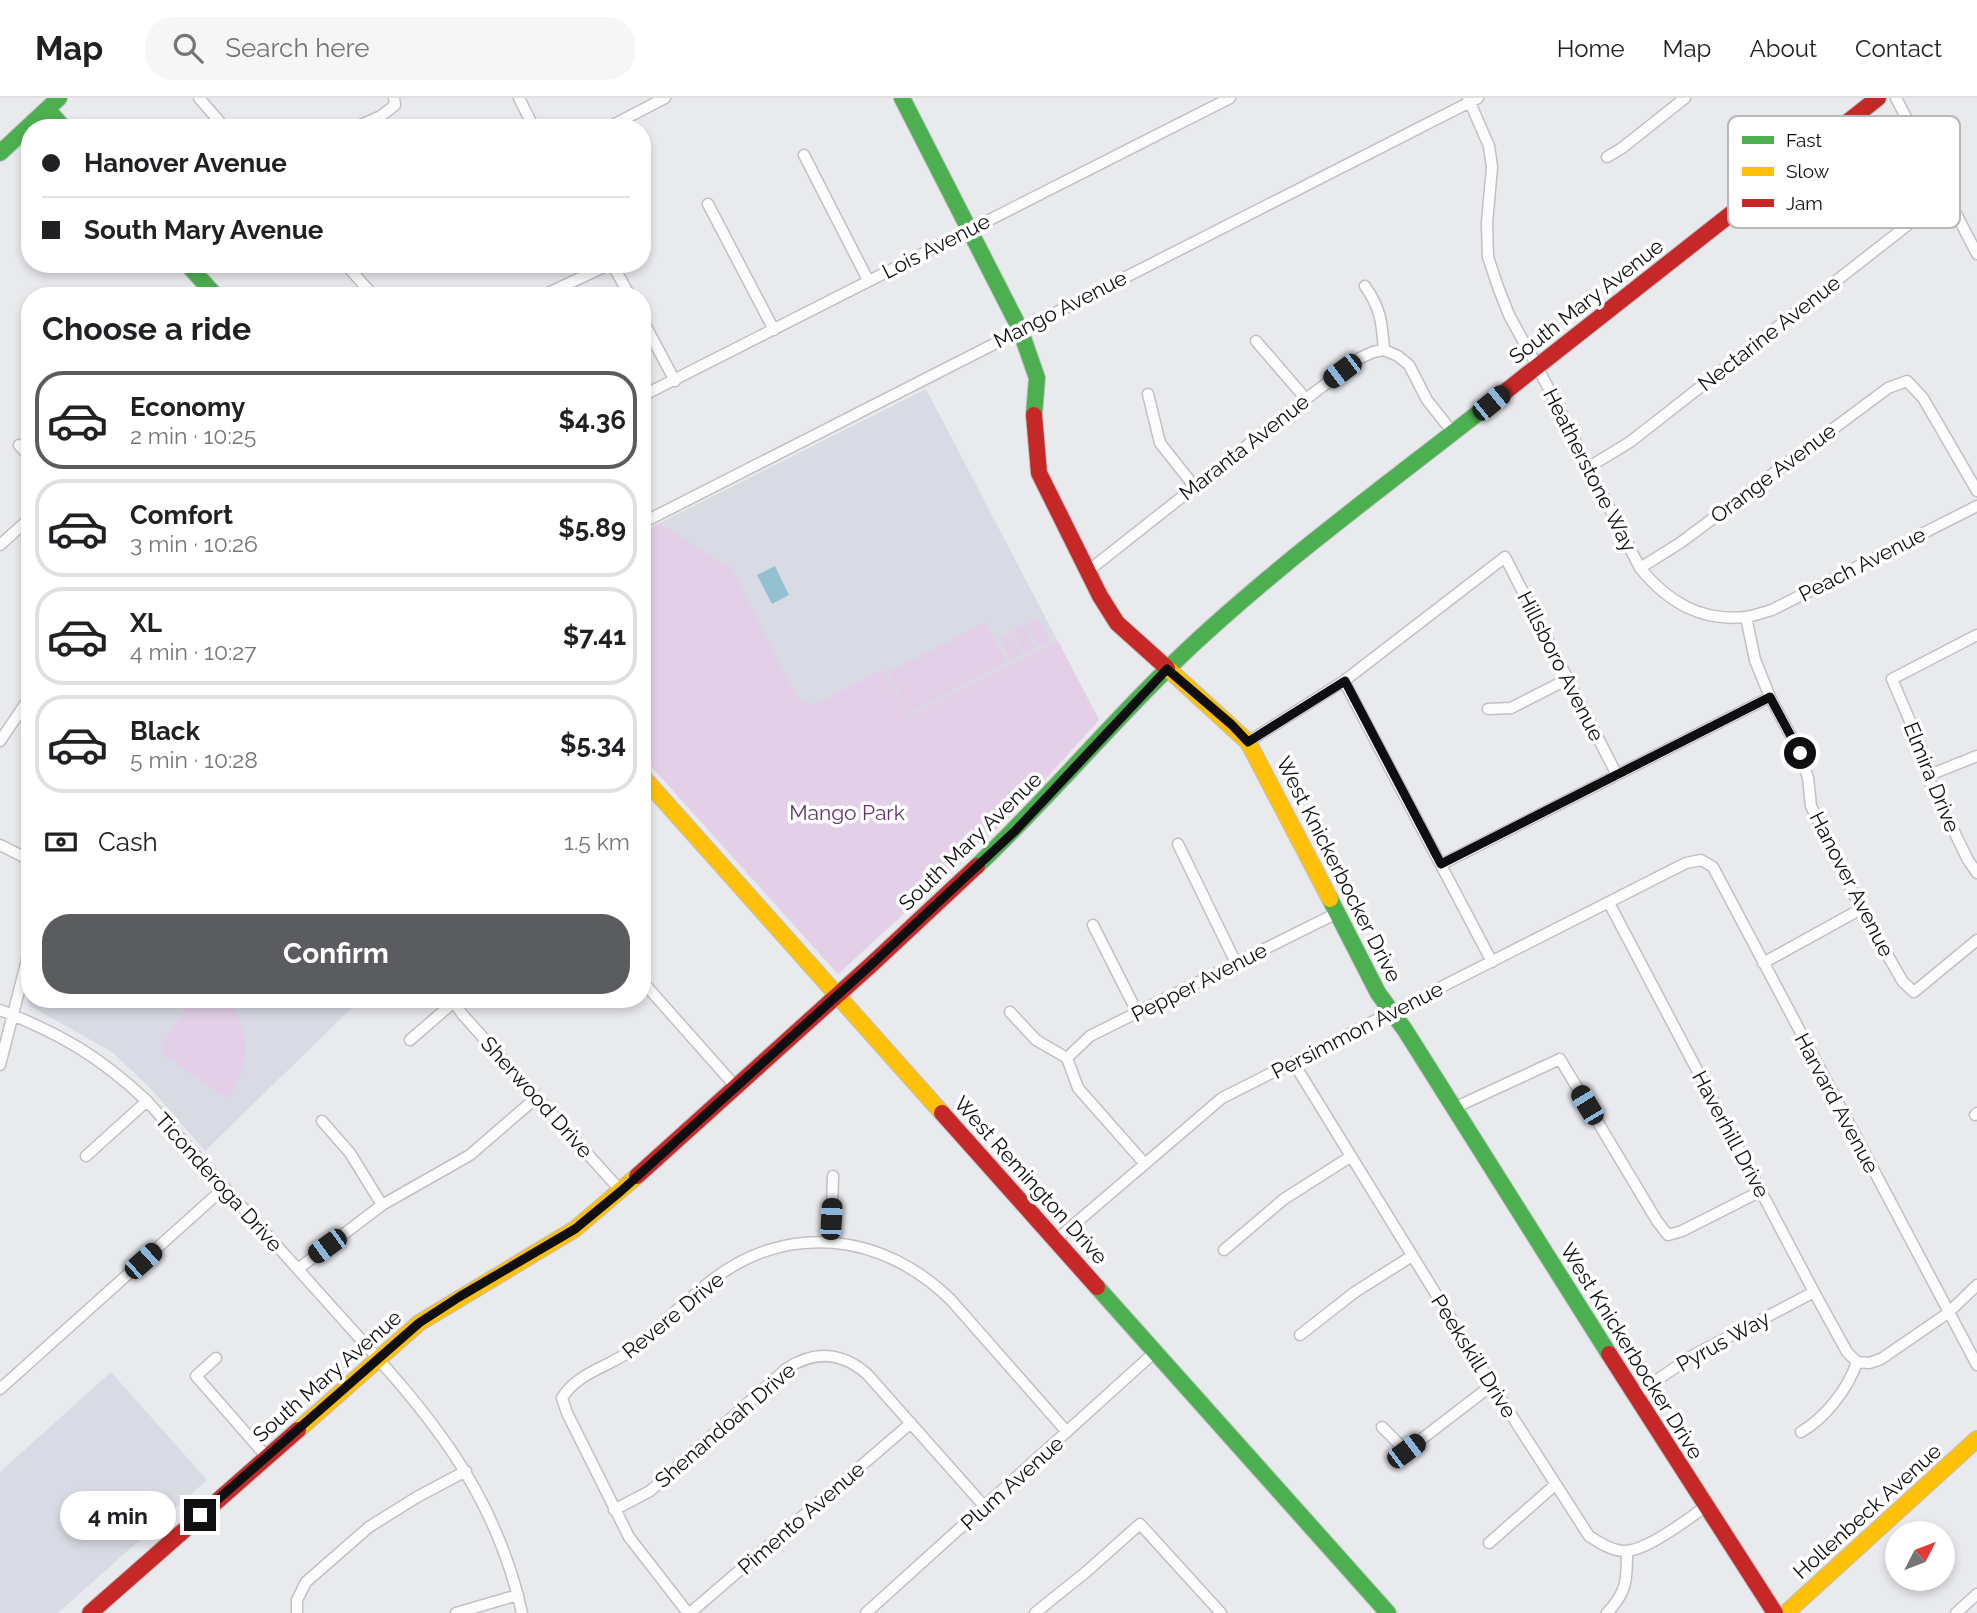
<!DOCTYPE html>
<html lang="en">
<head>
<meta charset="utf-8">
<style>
	:root { --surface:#fff; --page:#f6f6f6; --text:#202124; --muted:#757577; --line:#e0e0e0; --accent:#5b5c5f }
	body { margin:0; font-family:Raleway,sans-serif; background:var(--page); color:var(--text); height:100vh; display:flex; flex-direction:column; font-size:26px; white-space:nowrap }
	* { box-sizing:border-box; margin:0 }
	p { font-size:23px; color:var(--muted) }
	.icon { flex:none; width:38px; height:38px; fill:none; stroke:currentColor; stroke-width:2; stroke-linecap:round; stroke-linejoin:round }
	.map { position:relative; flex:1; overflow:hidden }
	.details { position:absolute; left:21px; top:189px; width:630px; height:721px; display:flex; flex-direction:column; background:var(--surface); border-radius:28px; box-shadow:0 4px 10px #0003 }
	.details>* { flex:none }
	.top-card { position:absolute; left:21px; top:21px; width:630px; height:154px; border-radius:28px; box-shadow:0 4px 10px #0003; display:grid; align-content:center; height:154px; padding:0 21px; background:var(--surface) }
	.needle { width:46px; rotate:48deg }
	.controls { position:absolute; left:1885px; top:1423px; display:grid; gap:14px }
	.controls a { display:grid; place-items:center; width:70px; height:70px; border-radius:50%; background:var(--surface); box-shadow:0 4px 10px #0003; font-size:35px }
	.end { position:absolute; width:32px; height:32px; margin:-16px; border:9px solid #0f0f12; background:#fff; box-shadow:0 0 0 4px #fff }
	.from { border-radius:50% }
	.bubble { position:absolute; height:49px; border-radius:24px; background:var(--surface); box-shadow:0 4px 10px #0003; font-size:23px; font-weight:700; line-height:49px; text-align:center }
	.car { position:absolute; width:21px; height:42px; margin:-21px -10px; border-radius:9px; box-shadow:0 0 5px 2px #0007; background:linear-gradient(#222 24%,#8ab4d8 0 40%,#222 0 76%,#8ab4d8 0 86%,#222 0) }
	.top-card b { display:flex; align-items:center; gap:24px; height:66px; font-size:26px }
	.top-card b+b { border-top:2px solid var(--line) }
	.top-card i { width:18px; height:18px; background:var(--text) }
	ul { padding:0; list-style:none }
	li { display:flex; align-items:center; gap:21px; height:98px; margin:0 14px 10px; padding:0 7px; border:4px solid var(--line); border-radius:28px }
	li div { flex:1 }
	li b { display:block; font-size:26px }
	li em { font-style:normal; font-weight:700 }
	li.current { border-color:var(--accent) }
	li>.icon { width:63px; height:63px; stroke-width:1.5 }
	h2 { padding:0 21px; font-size:32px; line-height:84px }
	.pay { display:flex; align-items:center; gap:18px; height:77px; padding:0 21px; font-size:26px }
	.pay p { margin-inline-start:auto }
	.cta { display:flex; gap:14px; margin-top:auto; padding:14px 21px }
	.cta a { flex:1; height:80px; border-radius:28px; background:var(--accent); color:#fff; font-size:28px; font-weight:700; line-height:80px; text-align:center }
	header { display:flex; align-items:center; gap:42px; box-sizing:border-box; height:98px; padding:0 35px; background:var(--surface); border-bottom:2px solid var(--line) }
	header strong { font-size:33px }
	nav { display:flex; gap:38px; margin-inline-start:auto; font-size:24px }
	.search { width:490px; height:63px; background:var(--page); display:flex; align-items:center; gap:18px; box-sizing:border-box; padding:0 24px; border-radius:28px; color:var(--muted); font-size:26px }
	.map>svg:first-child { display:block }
	.built { fill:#d9dbe4 }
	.green { fill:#e3d0e8 }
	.water { fill:#94c1d1 }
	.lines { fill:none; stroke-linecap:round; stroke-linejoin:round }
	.street-casing { stroke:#c0c1c4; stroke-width:13 }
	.fast-casing { stroke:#c0c1c4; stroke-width:18 }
	.slow-casing { stroke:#c0c1c4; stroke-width:18 }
	.jam-casing { stroke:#c0c1c4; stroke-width:18 }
	.street { stroke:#fcfcfc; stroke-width:10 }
	.fast { stroke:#4caf50; stroke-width:16 }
	.slow { stroke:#ffc107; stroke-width:16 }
	.jam { stroke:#c62828; stroke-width:16 }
	.route { stroke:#0f0f12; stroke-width:9 }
	.labels { text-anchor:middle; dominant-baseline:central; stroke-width:7; stroke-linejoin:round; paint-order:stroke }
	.street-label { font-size:21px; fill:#0f0f12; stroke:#fff }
	.park-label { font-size:21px; fill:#64366c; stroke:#fff }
	.key { fill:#fff; stroke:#b7b7b8; stroke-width:2 }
	.key-label { font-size:19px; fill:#0f0f12 }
</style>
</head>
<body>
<header>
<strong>Map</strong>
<div class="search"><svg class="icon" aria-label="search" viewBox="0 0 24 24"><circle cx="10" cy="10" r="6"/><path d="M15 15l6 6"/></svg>Search here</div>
<nav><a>Home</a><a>Map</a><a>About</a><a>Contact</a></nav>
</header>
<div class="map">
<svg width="1977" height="1515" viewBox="0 0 1977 1515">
	<rect width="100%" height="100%" fill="#e9eaee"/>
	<path class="built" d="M926 291 1099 622 1017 712 838 876 642 658V434Z
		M30 880V901H361L205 1053 151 991 112 954 30 908 25 895Z
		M111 1274 207 1382 58 1515H0V1374Z"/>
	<path class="green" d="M660 425 725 467 729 465 789 585 799 600 809 606 820 604 884 571 909 618 1058 543 1099 622 1017 712 838 876 642 658V434Z
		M1038 520 1050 543 1038 549 1026 526Z
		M986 524 996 543 992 546 997 545 1007 565 909 615 898 596 902 593H898L888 574Z
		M1024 526 1036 550 1024 556 1012 533Z
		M1010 534 1022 557 1011 563 999 540Z
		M192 901H228C252 935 252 968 228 1001L162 956 160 948Z"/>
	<path class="water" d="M775 468 789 497 772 506 757 477Z"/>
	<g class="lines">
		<defs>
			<path id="street" d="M199 0 225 30
				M519 0 534 30
				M1468 0 1489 48 1492 69 1487 125 1488 159 1498 189 1509 217 1537 268 1640 470C1667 503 1700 524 1746 519 1754 518 1764 514 1772 512L1977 408
				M1896 0 1977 156
				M354 30 381 18 395 7 394 0
				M607 30 665 0
				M804 57 868 182
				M1607 59 1622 50 1685 0
				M708 106 774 232
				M345 166 374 198
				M612 166 630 198
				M1365 188C1381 211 1382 225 1384 252
				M542 198 610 166
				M642 221 675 283
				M1256 243 1306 301
				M1148 296 1160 345 1194 388
				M642 298 1230 0
				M19 347 30 359
				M1589 369 1630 344 1946 97
				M642 425 1478 0
				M0 447 30 420
				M1640 470 1680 445 1888 290 1907 283 1923 300 1977 393
				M1088 473 1306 301 1360 260 1373 254 1384 252 1398 258 1409 267 1427 302 1454 336
				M1746 519 1755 562 1770 599 1800 655 1808 680 1811 708 1861 811 1903 884 1914 894 1977 842
				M1977 537 1892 581 1921 649 1927 678 1968 762 1977 775
				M1344 583 1505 459 1617 677
				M1488 611 1511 610 1568 581
				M0 643 30 599
				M1248 644 1344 583 1492 864
				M1927 678 1977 658
				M1178 746 1236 865
				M0 747 30 762
				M1442 766 1770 599
				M1609 805 1814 1194 1847 1254 1857 1264
				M1093 827 1137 914
				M1763 865 1861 811
				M642 883 736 989
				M0 912C61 936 99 958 147 1003 205 1068 263 1132 321 1197 412 1299 491 1376 522 1515
				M1010 914 1036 942 1067 960
				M410 942 454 904 462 916 621 1093
				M1067 960 1090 938 1337 815
				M1067 960 1078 990 1145 1066
				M1293 964 1492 1287 1589 1438C1600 1445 1610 1452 1623 1453 1646 1454 1686 1422 1705 1409
				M0 967 30 850
				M1454 1010 1560 961 1657 1123 1668 1137 1682 1133 1761 1093
				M1975 1017 1977 1015
				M322 1023 350 1055 382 1107
				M86 1058 147 1003
				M1057 1141 1222 1000 1686 765 1701 762 1713 769 1977 1267
				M831 1143 833 1078
				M1224 1152 1284 1101 1350 1059
				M298 1171 382 1107 470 1057 537 999
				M1300 1237 1355 1194 1412 1158
				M216 1260 196 1278 266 1358
				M1857 1264 1869 1265 1881 1261 1948 1215 1977 1187
				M0 1291 224 1090
				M1635 1297 1692 1258 1814 1194
				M1382 1329 1406 1353 1492 1287
				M1801 1334C1825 1320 1848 1291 1857 1264
				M614 1412 650 1393 786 1271C814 1252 842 1254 867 1276L985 1409
				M1489 1445 1555 1387
				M297 1515V1502L306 1484 369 1429 417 1399 466 1373
				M456 1515 518 1497
				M688 1515 629 1439 567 1315 562 1300C577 1274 612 1268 635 1250 661 1228 684 1204 711 1183 788 1123 883 1135 951 1202L1067 1334
				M690 1515 911 1325
				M866 1515 1156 1253
				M1035 1515 1086 1474 1140 1426 1221 1515
				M1607 1515C1627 1494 1627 1482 1627 1453
				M1956 1515 1977 1496"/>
			<path id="fast" d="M902 0 1020 231 1037 280 1034 317
				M48 12 64 30
				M0 55 59 0
				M187 166 216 198
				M977 768C1058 691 1128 604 1211 530 1303 447 1404 374 1501 297
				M1330 801 1378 895 1405 932 1609 1256
				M1097 1189 1388 1515"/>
			<path id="slow" d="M1167 570 1248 644 1330 801
				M642 678 942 1015
				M298 1332 419 1225 575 1131 637 1078
				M1786 1515 1977 1341"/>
			<path id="jam" d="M1501 297 1878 0
				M1034 317 1039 375 1100 498 1117 525 1167 570
				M942 1015 1097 1189
				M637 1078 872 866 977 768
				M1609 1256 1775 1515
				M90 1515 298 1332"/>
		</defs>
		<use href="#street" class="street-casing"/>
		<use href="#fast" class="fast-casing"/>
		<use href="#slow" class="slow-casing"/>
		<use href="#jam" class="jam-casing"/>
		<use href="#street" class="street"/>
		<use href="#fast" class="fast"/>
		<use href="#slow" class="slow"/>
		<use href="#jam" class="jam"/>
	</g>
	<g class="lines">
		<path class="route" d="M200 1417 419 1225 459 1199 575 1131 621 1093 872 866 1016 732 1167 571 1232 627 1248 644 1345 583 1441 766 1770 599 1800 655"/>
	</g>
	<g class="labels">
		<g class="street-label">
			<text transform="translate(936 148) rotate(-27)">Lois Avenue</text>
			<text transform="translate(1586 203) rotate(-38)">South Mary Avenue</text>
			<text transform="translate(1060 211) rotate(-27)">Mango Avenue</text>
			<text transform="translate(1769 235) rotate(-38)">Nectarine Avenue</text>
			<text transform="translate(1244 349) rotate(-38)">Maranta Avenue</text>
			<text transform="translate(1590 372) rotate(63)">Heatherstone Way</text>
			<text transform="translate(1773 375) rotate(-37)">Orange Avenue</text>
			<text transform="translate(1862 466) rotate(-27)">Peach Avenue</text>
			<text transform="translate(1561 568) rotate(63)">Hillsboro Avenue</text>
			<text transform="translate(1932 679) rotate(68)">Elmira Drive</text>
			<text transform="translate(970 743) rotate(-44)">South Mary Avenue</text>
			<text transform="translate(1339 771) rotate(63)">West Knickerbocker Drive</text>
			<text transform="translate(1852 786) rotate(63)">Hanover Avenue</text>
			<text transform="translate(1199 884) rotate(-27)">Pepper Avenue</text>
			<text transform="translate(1357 932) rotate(-27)">Persimmon Avenue</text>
			<text transform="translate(537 999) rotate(48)">Sherwood Drive</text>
			<text transform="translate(1837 1005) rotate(62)">Harvard Avenue</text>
			<text transform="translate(1731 1036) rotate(62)">Haverhill Drive</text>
			<text transform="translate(1031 1082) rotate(48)">West Remington Drive</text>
			<text transform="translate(219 1084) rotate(48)">Ticonderoga Drive</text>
			<text transform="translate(673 1217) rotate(-39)">Revere Drive</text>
			<text transform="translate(1723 1243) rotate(-29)">Pyrus Way</text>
			<text transform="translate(1632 1253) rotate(58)">West Knickerbocker Drive</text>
			<text transform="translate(1474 1258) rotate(58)">Peekskill Drive</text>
			<text transform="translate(327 1278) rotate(-41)">South Mary Avenue</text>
			<text transform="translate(725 1327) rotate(-41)">Shenandoah Drive</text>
			<text transform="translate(1012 1385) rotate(-42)">Plum Avenue</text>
			<text transform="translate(1867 1413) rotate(-42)">Hollenbeck Avenue</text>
			<text transform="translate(801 1420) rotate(-41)">Pimento Avenue</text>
		</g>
		<g class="park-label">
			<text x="847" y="714">Mango Park</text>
		</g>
	</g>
	<rect x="1728" y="18" width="232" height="112" rx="10" class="key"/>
	<rect x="1742" y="38" width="32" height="8" fill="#4caf50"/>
	<rect x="1742" y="69" width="32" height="9" fill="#ffc107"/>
	<rect x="1742" y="101" width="32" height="8" fill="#c62828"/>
	<g class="key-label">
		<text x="1786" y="49">Fast</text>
		<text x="1786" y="80">Slow</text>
		<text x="1786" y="112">Jam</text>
	</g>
</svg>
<div class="controls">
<a><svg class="needle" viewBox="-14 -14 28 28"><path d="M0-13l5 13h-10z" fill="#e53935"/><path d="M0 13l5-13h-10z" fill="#757577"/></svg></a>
</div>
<i class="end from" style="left:1800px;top:655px"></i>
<i class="end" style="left:200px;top:1417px"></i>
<div class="bubble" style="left:60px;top:1393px;width:116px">4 min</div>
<i class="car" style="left:1342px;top:273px;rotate:233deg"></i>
<i class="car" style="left:1491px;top:305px;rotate:51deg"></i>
<i class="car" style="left:1587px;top:1007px;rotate:329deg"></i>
<i class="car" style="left:831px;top:1121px;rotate:3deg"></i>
<i class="car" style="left:327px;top:1148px;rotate:234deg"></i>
<i class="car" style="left:143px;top:1163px;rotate:48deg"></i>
<i class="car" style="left:1406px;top:1353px;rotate:53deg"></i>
<div class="top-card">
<b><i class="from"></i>Hanover Avenue</b>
<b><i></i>South Mary Avenue</b>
</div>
<section class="details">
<h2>Choose a ride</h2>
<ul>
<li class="current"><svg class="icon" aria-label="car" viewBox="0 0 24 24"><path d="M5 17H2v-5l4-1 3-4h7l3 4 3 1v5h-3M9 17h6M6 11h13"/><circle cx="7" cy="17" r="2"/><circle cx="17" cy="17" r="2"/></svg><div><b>Economy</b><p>2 min · 10:25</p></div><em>$4.36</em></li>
<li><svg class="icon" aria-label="car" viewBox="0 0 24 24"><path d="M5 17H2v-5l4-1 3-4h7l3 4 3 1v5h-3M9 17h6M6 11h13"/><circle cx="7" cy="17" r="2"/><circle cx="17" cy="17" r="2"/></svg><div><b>Comfort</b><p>3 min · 10:26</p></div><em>$5.89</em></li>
<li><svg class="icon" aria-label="car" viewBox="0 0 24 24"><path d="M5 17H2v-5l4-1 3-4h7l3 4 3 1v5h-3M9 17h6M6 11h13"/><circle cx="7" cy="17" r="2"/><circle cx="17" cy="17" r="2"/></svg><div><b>XL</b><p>4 min · 10:27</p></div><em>$7.41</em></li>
<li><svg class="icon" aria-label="car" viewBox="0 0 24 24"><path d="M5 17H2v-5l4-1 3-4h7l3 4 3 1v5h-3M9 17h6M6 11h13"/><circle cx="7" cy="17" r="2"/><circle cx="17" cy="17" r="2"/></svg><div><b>Black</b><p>5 min · 10:28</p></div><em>$5.34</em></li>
</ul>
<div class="pay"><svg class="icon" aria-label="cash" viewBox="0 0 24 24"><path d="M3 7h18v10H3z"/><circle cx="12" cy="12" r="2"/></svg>Cash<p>1.5 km</p></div>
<div class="cta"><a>Confirm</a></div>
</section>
</div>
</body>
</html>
